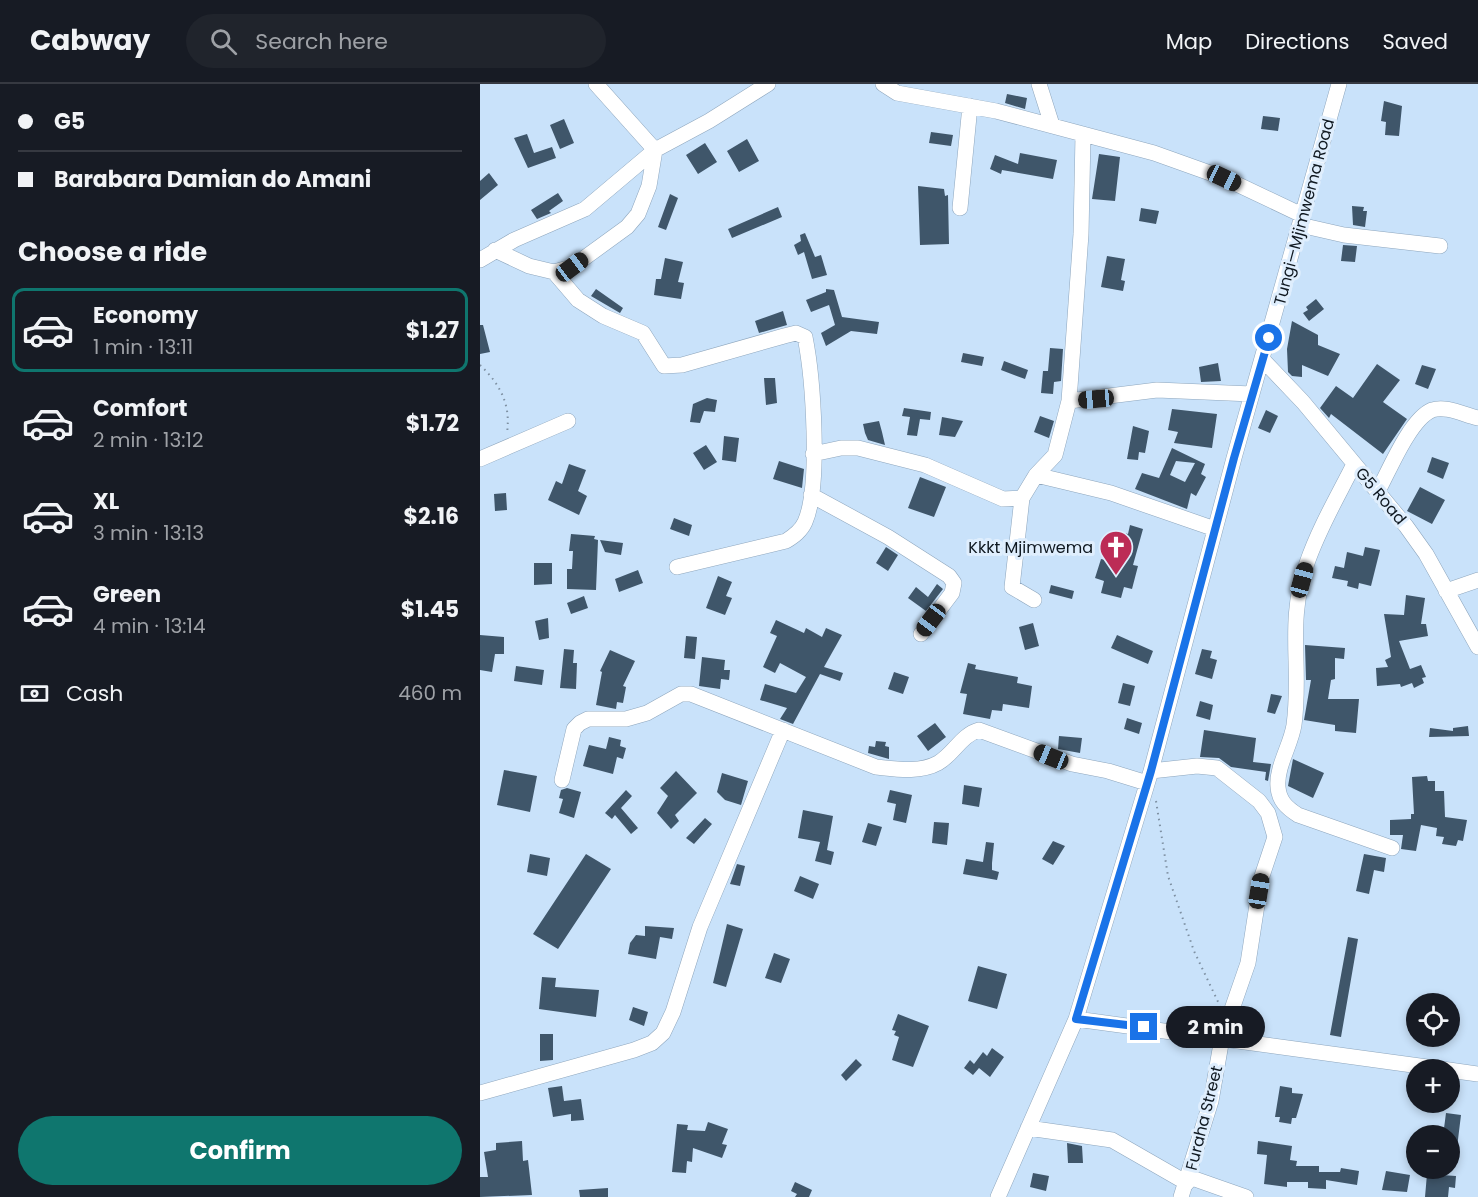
<!DOCTYPE html>
<html lang="en">
<head>
<meta charset="utf-8">
<style>
	:root { --surface:#171b24; --page:#20242c; --text:#f1f3f6; --muted:#9ea1a6; --line:#363941; --accent:#0f766e }
	body { margin:0; font-family:Poppins,sans-serif; background:var(--page); color:var(--text); height:100vh; display:flex; flex-direction:column; font-size:22px; white-space:nowrap }
	* { box-sizing:border-box; margin:0 }
	p { font-size:20px; color:var(--muted) }
	.icon { flex:none; width:33px; height:33px; fill:none; stroke:currentColor; stroke-width:2; stroke-linecap:round; stroke-linejoin:round }
	.map { position:relative; flex:1; overflow:hidden }
	.side { display:flex; flex-direction:column; background:var(--surface); width:480px }
	.side>* { flex:none }
	.hud { display:grid; align-content:center; height:132px; padding:0 18px; background:var(--surface) }
	.controls { position:absolute; left:926px; top:909px; display:grid; gap:12px }
	.controls a { display:grid; place-items:center; width:54px; height:54px; border-radius:50%; background:var(--surface); box-shadow:0 3px 9px #0003; font-size:30px }
	.end { position:absolute; width:27px; height:27px; margin:-14px; border:8px solid #1a73e8; background:#fff; box-shadow:0 0 0 3px #fff }
	.from { border-radius:50% }
	.bubble { position:absolute; height:42px; border-radius:21px; background:var(--surface); box-shadow:0 3px 9px #0003; font-size:20px; font-weight:700; line-height:42px; text-align:center }
	.car { position:absolute; width:18px; height:36px; margin:-18px -9px; border-radius:8px; box-shadow:0 0 4px 2px #0007; background:linear-gradient(#222 24%,#8ab4d8 0 40%,#222 0 76%,#8ab4d8 0 86%,#222 0) }
	.hud b { display:flex; align-items:center; gap:21px; height:57px; font-size:22px }
	.hud b+b { border-top:2px solid var(--line) }
	.hud i { width:15px; height:15px; background:var(--text) }
	ul { padding:0; list-style:none }
	li { display:flex; align-items:center; gap:18px; height:84px; margin:0 12px 9px; padding:0 6px; border:3px solid transparent; border-radius:12px }
	li div { flex:1 }
	li b { display:block; font-size:22px }
	li em { font-style:normal; font-weight:700 }
	li.active { border-color:var(--accent) }
	li>.icon { width:54px; height:54px; stroke-width:1.5 }
	h2 { padding:0 18px; font-size:27px; line-height:72px }
	.pay { display:flex; align-items:center; gap:15px; height:66px; padding:0 18px; font-size:22px }
	.pay p { margin-inline-start:auto }
	.button { display:flex; gap:12px; margin-top:auto; padding:12px 18px }
	.button a { flex:1; height:69px; border-radius:36px; background:var(--accent); color:#fff; font-size:24px; font-weight:700; line-height:69px; text-align:center }
	header { display:flex; align-items:center; gap:36px; box-sizing:border-box; height:84px; padding:0 30px; background:var(--surface); border-bottom:2px solid var(--line) }
	header strong { font-size:28px }
	nav { display:flex; gap:33px; margin-inline-start:auto; font-size:21px }
	.search { width:420px; height:54px; background:var(--page); display:flex; align-items:center; gap:15px; box-sizing:border-box; padding:0 21px; border-radius:33px; color:var(--muted); font-size:22px }
	main { display:flex; flex:1; min-height:0 }
	.map>svg:first-child { display:block }
	.building { fill:#3f566a; fill-rule:evenodd }
	.lines { fill:none; stroke-linecap:round; stroke-linejoin:round }
	.minor-casing { stroke:#8ea6bd; stroke-width:16 }
	.path { stroke:#7e90a2; stroke-width:2; stroke-dasharray:1.5 4.5; stroke-linecap:butt }
	.minor { stroke:#fff; stroke-width:15 }
	.route { stroke:#1a73e8; stroke-width:8 }
	.labels { text-anchor:middle; dominant-baseline:central; stroke-width:6; stroke-linejoin:round; paint-order:stroke }
	.street-label { font-size:16px; fill:#0f1820; stroke:#dfeefd }
	.poi-label { font-size:16px; fill:#0f1820; stroke:#dfeefd; text-anchor:end }
</style>
</head>
<body>
<header>
<strong>Cabway</strong>
<div class="search"><svg class="icon" aria-label="search" viewBox="0 0 24 24"><circle cx="10" cy="10" r="6"/><path d="M15 15l6 6"/></svg>Search here</div>
<nav><a>Map</a><a>Directions</a><a>Saved</a></nav>
</header>
<main>
<section class="side">
<div class="hud">
<b><i class="from"></i>G5</b>
<b><i></i>Barabara Damian do Amani</b>
</div>
<h2>Choose a ride</h2>
<ul>
<li class="active"><svg class="icon" aria-label="car" viewBox="0 0 24 24"><path d="M5 17H2v-5l4-1 3-4h7l3 4 3 1v5h-3M9 17h6M6 11h13"/><circle cx="7" cy="17" r="2"/><circle cx="17" cy="17" r="2"/></svg><div><b>Economy</b><p>1 min · 13:11</p></div><em>$1.27</em></li>
<li><svg class="icon" aria-label="car" viewBox="0 0 24 24"><path d="M5 17H2v-5l4-1 3-4h7l3 4 3 1v5h-3M9 17h6M6 11h13"/><circle cx="7" cy="17" r="2"/><circle cx="17" cy="17" r="2"/></svg><div><b>Comfort</b><p>2 min · 13:12</p></div><em>$1.72</em></li>
<li><svg class="icon" aria-label="car" viewBox="0 0 24 24"><path d="M5 17H2v-5l4-1 3-4h7l3 4 3 1v5h-3M9 17h6M6 11h13"/><circle cx="7" cy="17" r="2"/><circle cx="17" cy="17" r="2"/></svg><div><b>XL</b><p>3 min · 13:13</p></div><em>$2.16</em></li>
<li><svg class="icon" aria-label="car" viewBox="0 0 24 24"><path d="M5 17H2v-5l4-1 3-4h7l3 4 3 1v5h-3M9 17h6M6 11h13"/><circle cx="7" cy="17" r="2"/><circle cx="17" cy="17" r="2"/></svg><div><b>Green</b><p>4 min · 13:14</p></div><em>$1.45</em></li>
</ul>
<div class="pay"><svg class="icon" aria-label="cash" viewBox="0 0 24 24"><path d="M3 7h18v10H3z"/><circle cx="12" cy="12" r="2"/></svg>Cash<p>460 m</p></div>
<div class="button"><a>Confirm</a></div>
</section>
<div class="map">
<svg width="998" height="1113" viewBox="0 0 998 1113">
	<rect width="100%" height="100%" fill="#c9e2fa"/>
	<path class="building" d="M527 10 547 14 545 25 525 19Z
		M904 17 922 22 919 52 905 51 906 38 901 37Z
		M783 32 800 34 798 47 781 45Z
		M84 35 94 59 80 65 70 41Z
		M451 48 473 51 471 62 449 59Z
		M47 50 54 69 72 63 76 74 48 84 34 54Z
		M267 55 279 77 259 88 247 67Z
		M225 59 237 78 218 90 206 71Z
		M540 69 577 76 573 95 522 86 521 90 510 85 515 71 538 80Z
		M619 70 640 73 635 117 612 115Z
		M9 89 18 101 0 116V97Z
		M438 102 464 105 465 112 468 111 469 160 440 161Z
		M78 109 83 117 69 127 71 129 57 135 51 126Z
		M190 110 198 114 186 146 178 143Z
		M872 122 884 123 883 127H887L885 143 873 141Z
		M298 123 302 133 252 154 248 145Z
		M661 124 679 127 676 140 659 137Z
		M325 149 335 173 341 171 347 191 332 195 324 168 318 171 314 161 321 157 320 151Z
		M863 161 877 162 875 178 861 177Z
		M627 172 645 175 641 196 645 197 643 207 621 203Z
		M185 174 203 178 198 198 204 199 201 215 174 211 176 195H181Z
		M116 205 143 224 140 229 111 212Z
		M346 205 354 206 362 233 399 238 397 250 371 247 346 262 341 249 355 241 349 221 331 228 326 216 346 208Z
		M836 215 844 225 829 237 823 229 828 226 826 223Z
		M303 227 307 241 279 249 275 237Z
		M812 237 838 251V261L860 270 848 292 822 281V293L812 292 808 288 807 265Z
		M0 241H3L10 268 0 270Z
		M570 264 583 265 581 297 574 298 573 310 561 309 563 287H568Z
		M483 269 504 273 502 282 481 278Z
		M524 277 548 286 545 295 521 286Z
		M738 279 741 297 721 298 719 283Z
		M897 280 920 296 903 318 927 335 903 370 851 330 849 334 840 324 856 302 873 314Z
		M942 281 956 285 948 305 935 300Z
		M284 294H295L297 319 286 321Z
		M227 314 237 316 235 328 224 327 220 339 210 338 213 320Z
		M424 324 451 328 450 336 440 335 437 352 427 351 430 333 422 332Z
		M692 325 737 330 732 364 694 359 698 348 688 346Z
		M786 326 798 332 790 349 778 344Z
		M560 332 574 337 569 354 554 348Z
		M462 333 483 337 475 353 459 351Z
		M399 337 402 348 405 361 388 356 385 349 383 340Z
		M653 342 669 347 665 369 659 368 658 376 647 375Z
		M244 352 259 354 256 378 242 376Z
		M226 361 237 378 224 386 213 369Z
		M692 364 725 380 721 390 726 393 716 412 711 409 707 425 655 405 662 389 679 394ZM696 377 715 379 705 398 690 391Z
		M952 373 969 379 963 395 947 388Z
		M299 377 324 385 322 404 293 395Z
		M89 380 106 386 98 407 107 412 99 431 68 416 76 397 82 400Z
		M440 393 466 403 454 433 428 424Z
		M940 403 965 416 952 440 927 427Z
		M26 409 27 426 15 427 14 410Z
		M194 434 212 441 209 452 190 445Z
		M650 441 663 445 653 481 658 482 652 505 644 503 641 514 621 509 624 497 615 494 621 475 630 477 638 447 648 450Z
		M91 450 115 452 114 455 118 456 116 506 87 505V485H92L93 467H89Z
		M120 456 143 459 141 471 125 468Z
		M406 463 418 471 408 487 396 479Z
		M885 463 900 466 891 502 879 499 878 505 867 502 868 497 852 494 855 482 864 484 867 468 883 472Z
		M54 479H72V500L54 501Z
		M158 486 163 499 139 508 135 495Z
		M238 492 252 498 246 512 252 514 245 531 226 524Z
		M457 500 463 505 446 527 428 514 436 503 448 513Z
		M571 501 594 507 592 515 569 509Z
		M926 511 945 514 941 540H946L948 552 919 557 930 585 941 581 946 593 942 594 944 599 934 604 932 599 921 603 920 600 897 602 896 584 908 583 905 576 911 573 904 530 924 531Z
		M104 512 108 524 91 530 87 519Z
		M68 534 69 554 59 556 55 537Z
		M296 536 324 549 326 544 342 553 346 544 362 551 344 583 363 589 360 597 340 590 313 640 300 635 307 624 280 616 285 600 316 609 326 593 300 579 295 589 283 583 297 552 290 549Z
		M553 539 559 562 545 566 539 543Z
		M0 551 24 553V570H15L12 588 0 586Z
		M637 551 673 567 668 580 631 564Z
		M206 552 217 553 215 575 204 574Z
		M825 561 865 564 864 575 855 574V595L851 596 848 615H879L876 649 855 647V641L824 636 831 596H826Z
		M84 565 94 566 93 579H97L96 605 80 604Z
		M722 565 732 567 730 574 737 576 732 595 715 590Z
		M130 566 155 577 143 602 146 603 143 619 137 618 136 625 116 621 122 588 120 587Z
		M222 573 245 576 244 586H250L249 596 241 595 240 605 219 602Z
		M488 579 496 581 495 585 538 593 537 599 552 602 549 624 523 620 522 627 512 626 510 635 483 630 487 610 480 609Z
		M36 582 64 586 62 601 34 597Z
		M414 588 429 593 423 610 408 605Z
		M643 599 655 602 650 622 638 619Z
		M791 610 802 612 795 630 787 628Z
		M720 617 733 621 730 636 716 632Z
		M647 634 662 639 659 650 644 645Z
		M455 639 466 653 448 667 437 652Z
		M988 642 989 652 949 653 950 644 973 647V644Z
		M724 646 776 654 773 678 791 680 788 697 785 696 786 688 751 683 739 674 720 673Z
		M579 652 602 654 600 669 578 665Z
		M129 653 141 656 140 662 146 664 143 675 137 673 133 690 103 682 109 661 126 665Z
		M396 657 406 658 405 662 409 663V675L388 669 389 662 395 663Z
		M813 675 844 689 833 714 808 702Z
		M24 686 57 692 50 728 17 721Z
		M196 687 217 709 195 731 199 737 191 745 177 729 188 712 180 704Z
		M242 689 268 697 261 721 245 716 237 708Z
		M947 692 948 697H955V707H964L965 733 987 736 983 757 978 756 976 762 962 760 964 753 956 752 957 744 941 741 936 767 921 765 923 751H910V736L931 735V730H934L932 693Z
		M484 701 502 704 499 723 482 720Z
		M87 704 101 708 94 734 79 729 83 715 79 714 81 706Z
		M146 706 152 712 141 724 158 744 151 750 135 731 132 735 125 729Z
		M410 706 432 711 426 739 413 736 416 720 407 718Z
		M323 726 353 732 347 766 354 768 351 781 335 777 340 758 318 754Z
		M225 734 232 740 214 760 206 754Z
		M454 738 469 739 467 761 452 759Z
		M388 739 402 743 396 762 382 758Z
		M573 757 585 762 573 781 562 775Z
		M506 758 514 759 512 779V786L519 788 517 796 483 790 486 775 503 778Z
		M50 770 70 774 67 792 47 788Z
		M106 770 131 785 78 865 53 850Z
		M884 770 906 774 904 788 894 786 889 810 876 807Z
		M257 780 265 782 260 802 250 800Z
		M320 792 339 800 333 815 314 807Z
		M247 840 263 845 246 903 233 899Z
		M165 842 194 844 192 855 180 853 176 875 148 870 150 859 156 851 165 852Z
		M868 853 878 855 861 953 850 951Z
		M294 869 310 875 301 899 285 894Z
		M498 882 527 890 517 925 488 917Z
		M62 893 76 894 75 903 119 906 116 933 59 925Z
		M153 923 168 928 164 942 149 936Z
		M418 930 449 942 433 983 412 976 419 953 414 951 416 947 412 946Z
		M60 950H73V976L60 977Z
		M512 964 524 973 510 993 499 984 493 991 484 984 490 976 494 980 503 968 507 972Z
		M376 975 382 981 366 997 361 991Z
		M82 1002 84 1017 101 1015 104 1036 91 1037V1030L73 1033 68 1004Z
		M800 1002 812 1004V1009L823 1010 816 1034H812L811 1040 799 1038 800 1033H795Z
		M966 1029 981 1031 975 1080 969 1079V1052H963Z
		M228 1038 248 1045 242 1060 247 1061 242 1074 213 1064 212 1078 207 1077 206 1089 192 1088 197 1040 208 1041 207 1046 225 1047Z
		M42 1057 43 1077 48 1076 52 1111 0 1113V1093H8L4 1068 16 1066V1059Z
		M778 1057 812 1062 810 1076 817 1077 816 1082H839V1088H860L861 1084 879 1087 877 1101 846 1096V1105L828 1104V1098H807V1103L784 1100 787 1071 777 1070Z
		M587 1059 602 1062 603 1079H588Z
		M906 1087 930 1091 927 1108 902 1106Z
		M553 1089 569 1092 566 1107 550 1103Z
		M947 1090 976 1092 975 1104 969 1103 968 1113H945Z
		M315 1098 332 1106 329 1113H315L317 1110 311 1107Z
		M128 1104V1113H100L99 1106Z"/>
	<g class="lines">
		<defs>
			<path id="minor" d="M403 0 417 9 516 27 674 69 744 94 822 131
				M559 0 572 41
				M480 124 490 22
				M820 141 864 151 960 162
				M15 166 49 182 74 188 92 183 147 143 158 130 169 102 175 66 116 0
				M0 176 34 156 105 125 175 66 229 37 288 0
				M74 188 98 216 123 232 163 249 184 282 202 281 304 252 316 249 325 253C333 293 341 402 325 438 321 447 314 452 306 457L197 483
				M783 276 823 318 926 442 946 470 998 563
				M589 317 677 306 772 310
				M333 370 361 364H378L445 381 523 415 542 414 556 391 575 371 589 317 601 150 603 51
				M0 375 88 337
				M874 380C858 412 839 444 827 479 806 538 822 583 814 641 811 661 796 683 798 703 799 717 807 724 818 731L912 764
				M556 391 631 409 735 445
				M898 407C909 387 930 335 952 326 966 321 984 331 998 334
				M331 411 408 453 469 492 474 499 472 509 441 550
				M542 414 532 503 554 516
				M966 507 998 496
				M671 687 717 682 737 684 779 717 788 729 795 753 781 795 768 879 742 954 731 1017 701 1113
				M82 696 94 645 100 639 108 635H146L167 629 201 610H211L396 683C416 685 440 689 458 679 474 670 481 651 499 646L592 680 628 687 667 699
				M596 935 969 986
				M969 986 998 990
				M0 1009 154 966 172 959 183 949 193 928 220 843 303 646
				M548 1044 632 1056 707 1099
				M709 1093 766 1113
				M518 1113 596 935 632 816 671 687 754 374 859 0"/>
		</defs>
		<use href="#minor" class="minor-casing"/>
		<path class="path" d="M0 281C20 300 31 320 27 349
			M676 717 688 792 714 867 740 922"/>
		<use href="#minor" class="minor"/>
	</g>
	<g class="lines">
		<path class="route" d="M664 943 596 935 671 687 754 374 789 254"/>
	</g>
	<defs>
		<symbol id="church-pin" viewBox="-11 -11 22 30"><path d="M0 17L-7.5 6A9.5 9.5 0 1 1 7.5 6Z" fill="#bc2c56" stroke="#dfeefd"/><path d="M-1.2-6h2.4v3.5h3.3v2.4h-3.3V6h-2.4V-.1h-3.3v-2.4h3.3Z" fill="#fff"/></symbol>
	</defs>
	<g fill-rule="evenodd">
		<use href="#church-pin" x="617" y="444" width="38" height="52"/>
	</g>
	<g class="labels">
		<g class="street-label">
			<text transform="translate(824 128) rotate(-75)">Tungi—Mjimwema Road</text>
			<text transform="translate(901 412) rotate(50)">G5 Road</text>
			<text transform="translate(724 1034) rotate(-76)">Furaha Street</text>
		</g>
		<g class="poi-label">
			<text x="613" y="463">Kkkt Mjimwema</text>
		</g>
	</g>
</svg>
<div class="controls">
<a><svg class="icon" aria-label="locate" viewBox="0 0 24 24"><circle cx="12" cy="12" r="6"/><path d="M12 2v4M12 18v4M2 12h4M18 12h4"/></svg></a>
<a>+</a>
<a>−</a>
</div>
<i class="end from" style="left:789px;top:254px"></i>
<i class="end" style="left:664px;top:943px"></i>
<div class="bubble" style="left:686px;top:922px;width:99px">2 min</div>
<i class="car" style="left:744px;top:94px;rotate:115deg"></i>
<i class="car" style="left:92px;top:183px;rotate:53deg"></i>
<i class="car" style="left:616px;top:315px;rotate:265deg"></i>
<i class="car" style="left:822px;top:496px;rotate:15deg"></i>
<i class="car" style="left:451px;top:536px;rotate:217deg"></i>
<i class="car" style="left:571px;top:673px;rotate:292deg"></i>
<i class="car" style="left:779px;top:807px;rotate:9deg"></i>
</div>
</main>
</body>
</html>
